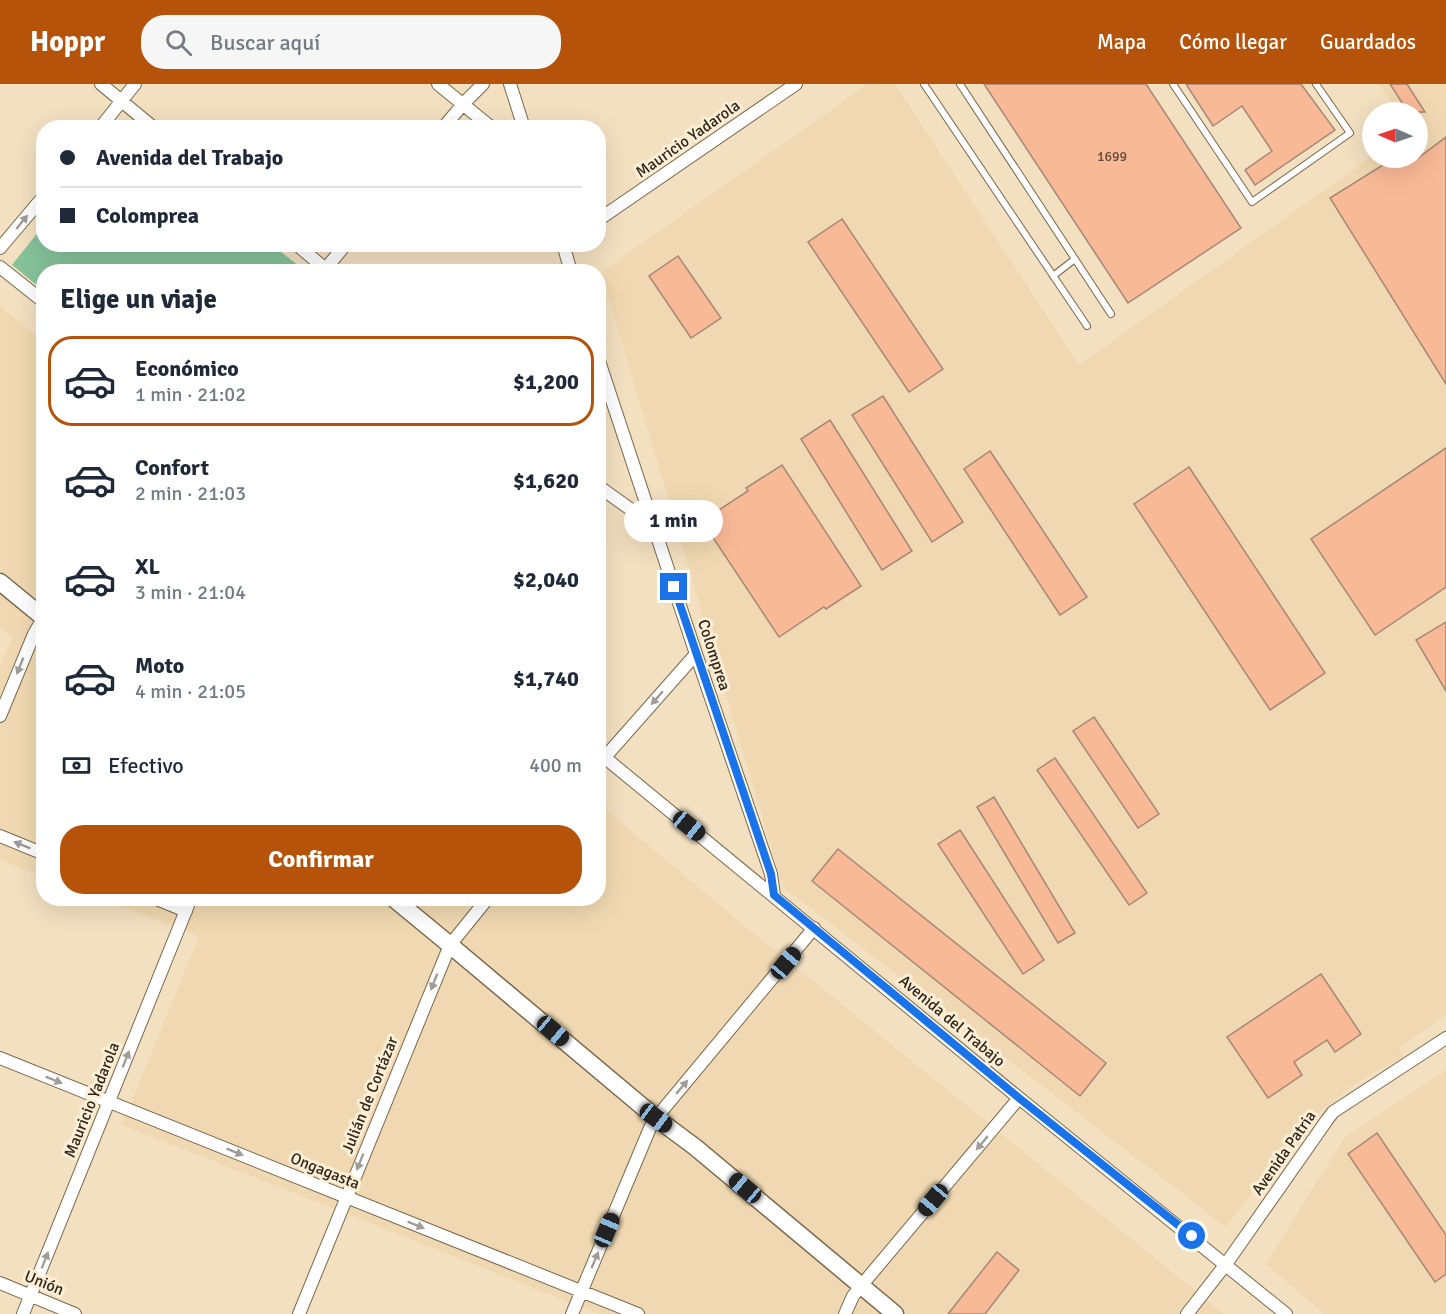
<!DOCTYPE html>
<html lang="es">
<head>
<meta charset="utf-8">
<style>
	:root { --surface:#fff; --page:#f6f6f7; --text:#1f2937; --muted:#747a83; --line:#e0e1e3; --accent:#b45309 }
	body { margin:0; font-family:Signika,sans-serif; background:var(--page); color:var(--text); height:100vh; display:flex; flex-direction:column; font-size:22px; white-space:nowrap }
	* { box-sizing:border-box; margin:0 }
	p { font-size:20px; color:var(--muted) }
	.icon { flex:none; width:33px; height:33px; fill:none; stroke:currentColor; stroke-width:2; stroke-linecap:round; stroke-linejoin:round }
	.map { position:relative; flex:1; overflow:hidden }
	.side { position:absolute; left:36px; top:180px; width:570px; height:642px; display:flex; flex-direction:column; background:var(--surface); border-radius:24px; box-shadow:0 6px 24px #0002 }
	.side>* { flex:none }
	.top-card { position:absolute; left:36px; top:36px; width:570px; height:132px; border-radius:24px; box-shadow:0 6px 24px #0002; display:grid; align-content:center; height:132px; padding:0 24px; background:var(--surface) }
	.needle { width:39px; rotate:272deg }
	.tools { position:absolute; left:1362px; top:18px; display:grid; gap:12px }
	.tools a { display:grid; place-items:center; width:66px; height:66px; border-radius:50%; background:var(--surface); box-shadow:0 6px 24px #0002; font-size:30px }
	.end { position:absolute; width:27px; height:27px; margin:-14px; border:8px solid #1a73e8; background:#fff; box-shadow:0 0 0 3px #fff }
	.from { border-radius:50% }
	.bubble { position:absolute; height:42px; border-radius:21px; background:var(--surface); box-shadow:0 6px 24px #0002; font-size:20px; font-weight:800; line-height:42px; text-align:center }
	.car { position:absolute; width:18px; height:36px; margin:-18px -9px; border-radius:8px; box-shadow:0 0 4px 2px #0007; background:linear-gradient(#222 24%,#8ab4d8 0 40%,#222 0 76%,#8ab4d8 0 86%,#222 0) }
	.top-card b { display:flex; align-items:center; gap:21px; height:57px; font-size:22px }
	.top-card b+b { border-top:2px solid var(--line) }
	.top-card i { width:15px; height:15px; background:var(--text) }
	ul { padding:0; list-style:none }
	li { display:flex; align-items:center; gap:18px; height:90px; margin:0 12px 9px; padding:0 12px; border:3px solid transparent; border-radius:24px }
	li div { flex:1 }
	li b { display:block; font-size:22px }
	li em { font-style:normal; font-weight:800 }
	li.current { border-color:var(--accent) }
	li>.icon { width:54px; height:54px; stroke-width:1.5 }
	h2 { padding:0 24px; font-size:27px; line-height:72px }
	.pay { display:flex; align-items:center; gap:15px; height:66px; padding:0 24px; font-size:22px }
	.pay p { margin-inline-start:auto }
	.button { display:flex; gap:12px; margin-top:auto; padding:12px 24px }
	.button a { flex:1; height:69px; border-radius:24px; background:var(--accent); color:#fff; font-size:24px; font-weight:800; line-height:69px; text-align:center }
	header { display:flex; align-items:center; gap:36px; box-sizing:border-box; height:84px; padding:0 30px; background:var(--accent); color:#fff }
	header strong { font-size:28px }
	nav { display:flex; gap:33px; margin-inline-start:auto; font-size:21px }
	.search { width:420px; height:54px; background:var(--page); display:flex; align-items:center; gap:15px; box-sizing:border-box; padding:0 21px; border-radius:24px; color:var(--muted); font-size:22px }
	.map>svg:first-child { display:block }
	.built { fill:#f0d9b2 }
	.green { fill:#85c29a }
	.building { fill:#f8b997; stroke:#a68776; stroke-width:1.5 }
	.lines { fill:none; stroke-linecap:round; stroke-linejoin:round }
	.service-casing { stroke:#79684c; stroke-width:8 }
	.minor-casing { stroke:#79684c; stroke-width:14 }
	.secondary-casing { stroke:#79684c; stroke-width:19 }
	.service { stroke:#fff; stroke-width:6 }
	.minor { stroke:#fff; stroke-width:12 }
	.secondary { stroke:#fff; stroke-width:16 }
	.oneway { fill:#a09d98 }
	.route { stroke:#1a73e8; stroke-width:8 }
	.labels { text-anchor:middle; dominant-baseline:central; stroke-width:6; stroke-linejoin:round; paint-order:stroke }
	.number-label { font-size:14px; fill:#5f4a38 }
	.street-label { font-size:16px; fill:#2c2519; stroke:#fdeed5 }
</style>
</head>
<body>
<header>
<strong>Hoppr</strong>
<div class="search"><svg class="icon" aria-label="search" viewBox="0 0 24 24"><circle cx="10" cy="10" r="6"/><path d="M15 15l6 6"/></svg>Buscar aquí</div>
<nav><a>Mapa</a><a>Cómo llegar</a><a>Guardados</a></nav>
</header>
<div class="map">
<svg width="1446" height="1230" viewBox="0 0 1446 1230">
	<rect width="100%" height="100%" fill="#f3e0c1"/>
	<path class="built" d="M868 0H895L1079 281 1372 72V74H1418V28H1399L1379 0H1446V931L1399 964 1404 973 1359 997 1321 1027 1274 1096 1268 1088 1226 1143 783 803 601 188Z
		M0 222 43 258V793L0 776V583L12 554 0 544Z
		M599 720 745 842 1224 1230H599L122 1041 199 852 101 815 598 814Z
		M1446 986V1230H1324L1266 1180 1344 1054Z"/>
	<path class="green" d="M43 142 44 160 272 161 299 182 295 188H44L43 206 12 181Z"/>
	<path class="building" d="M984 0H1146L1241 144 1128 219Z
		M1186 0H1301L1335 46 1255 101 1245 86 1272 67 1242 22 1213 42Z
		M1390 0H1407L1425 28H1408Z
		M1446 53V300L1330 114 1394 74H1418Z
		M842 135 943 285 909 308 808 158Z
		M678 172 721 234 691 254 649 192Z
		M883 312 963 438 932 458 852 331Z
		M830 336 912 467 882 486 801 355Z
		M1446 364V503L1375 551 1311 455Z
		M990 367 1087 513 1060 531 964 385Z
		M782 381 861 502 826 525 824 523 779 553 702 437 748 407 746 404Z
		M1189 383 1325 589 1270 626 1134 420Z
		M1446 538V607L1416 556Z
		M1094 633 1159 730 1138 744 1073 647Z
		M1055 674 1147 809 1129 821 1037 686Z
		M994 713 1075 849 1058 859 977 723Z
		M960 746 1044 876 1023 890 938 760Z
		M838 765 1106 979 1080 1012 812 797Z
		M1321 890 1361 950 1335 968 1327 956 1294 978 1302 991 1268 1014 1227 953Z
		M1377 1049 1446 1151V1190L1435 1198 1348 1070Z
		M997 1168 1019 1186 985 1230H948Z"/>
	<g class="lines">
		<defs>
			<path id="service" d="M924 0 1087 242
				M960 0 1111 230
				M1173 0 1252 118 1350 49 1316 0
				M1053 192 1075 175"/>
			<path id="minor" d="M101 0 154 44
				M438 0 492 44
				M510 0 524 44
				M100 44 135 0
				M443 44 463 20 483 0
				M598 136 796 0
				M296 160 329 188
				M563 160 571 188
				M0 164 44 112
				M0 183 44 218
				M323 188 346 160
				M598 274 696 570 771 790 774 811
				M598 402 640 432 652 437
				M0 632 34 550 44 533
				M598 668 1019 1014 1286 1230
				M598 681 696 570
				M0 752 44 770
				M154 814 186 827
				M0 974 638 1230
				M0 1199 75 1230
				M23 1230 191 814
				M299 1230 450 861 488 814
				M572 1230 650 1044 656 1034 814 844
				M845 1230 853 1212 861 1202 1019 1014
				M1187 1230 1226 1180 1327 1036 1333 1028 1446 954"/>
			<path id="secondary" d="M0 498 44 534
				M393 814 450 861 656 1034 695 1063 895 1230"/>
		</defs>
		<use href="#service" class="service-casing"/>
		<use href="#minor" class="minor-casing"/>
		<use href="#secondary" class="secondary-casing"/>
		<use href="#service" class="service"/>
		<use href="#minor" class="minor"/>
		<use href="#secondary" class="secondary"/>
	</g>
	<defs><path id="oneway-solid" d="M-6-.8H1V-3.2L6.5 0L1 3.2V.8H-6Z" transform="scale(1.5)"/></defs>
	<g class="oneway">
		<use href="#oneway-solid" transform="translate(22 138) rotate(-51)"/>
		<use href="#oneway-solid" transform="translate(20 582) rotate(112)"/>
		<use href="#oneway-solid" transform="translate(657 614) rotate(131)"/>
		<use href="#oneway-solid" transform="translate(22 761) rotate(-158)"/>
		<use href="#oneway-solid" transform="translate(434 898) rotate(112)"/>
		<use href="#oneway-solid" transform="translate(126 975) rotate(-68)"/>
		<use href="#oneway-solid" transform="translate(54 996) rotate(22)"/>
		<use href="#oneway-solid" transform="translate(682 1003) rotate(-50)"/>
		<use href="#oneway-solid" transform="translate(982 1059) rotate(130)"/>
		<use href="#oneway-solid" transform="translate(235 1068) rotate(22)"/>
		<use href="#oneway-solid" transform="translate(360 1078) rotate(112)"/>
		<use href="#oneway-solid" transform="translate(416 1141) rotate(22)"/>
		<use href="#oneway-solid" transform="translate(45 1176) rotate(-68)"/>
		<use href="#oneway-solid" transform="translate(595 1176) rotate(-67)"/>
	</g>
	<g class="lines">
		<path class="route" d="M674 503 771 790 774 811 1019 1014 1192 1152"/>
	</g>
	<g class="labels">
		<g class="number-label">
			<text x="1112" y="72">1699</text>
		</g>
		<g class="street-label">
			<text transform="translate(688 55) rotate(-35)">Mauricio Yadarola</text>
			<text transform="translate(714 571) rotate(72)">Colomprea</text>
			<text transform="translate(952 937) rotate(40)">Avenida del Trabajo</text>
			<text transform="translate(370 1011) rotate(-68)">Julián de Cortázar</text>
			<text transform="translate(92 1016) rotate(-68)">Mauricio Yadarola</text>
			<text transform="translate(1284 1069) rotate(-55)">Avenida Patria</text>
			<text transform="translate(325 1087) rotate(22)">Ongagasta</text>
			<text transform="translate(44 1199) rotate(22)">Unión</text>
		</g>
	</g>
</svg>
<div class="tools">
<a><svg class="needle" viewBox="-14 -14 28 28"><path d="M0-13l5 13h-10z" fill="#e53935"/><path d="M0 13l5-13h-10z" fill="#747a83"/></svg></a>
</div>
<i class="end from" style="left:1192px;top:1152px"></i>
<i class="end" style="left:674px;top:503px"></i>
<div class="bubble" style="left:624px;top:416px;width:99px">1 min</div>
<i class="car" style="left:689px;top:742px;rotate:129deg"></i>
<i class="car" style="left:786px;top:879px;rotate:40deg"></i>
<i class="car" style="left:553px;top:947px;rotate:130deg"></i>
<i class="car" style="left:656px;top:1034px;rotate:127deg"></i>
<i class="car" style="left:745px;top:1104px;rotate:310deg"></i>
<i class="car" style="left:933px;top:1116px;rotate:220deg"></i>
<i class="car" style="left:607px;top:1146px;rotate:23deg"></i>
<div class="top-card">
<b><i class="from"></i>Avenida del Trabajo</b>
<b><i></i>Colomprea</b>
</div>
<section class="side">
<h2>Elige un viaje</h2>
<ul>
<li class="current"><svg class="icon" aria-label="car" viewBox="0 0 24 24"><path d="M5 17H2v-5l4-1 3-4h7l3 4 3 1v5h-3M9 17h6M6 11h13"/><circle cx="7" cy="17" r="2"/><circle cx="17" cy="17" r="2"/></svg><div><b>Económico</b><p>1 min · 21:02</p></div><em>$1,200</em></li>
<li><svg class="icon" aria-label="car" viewBox="0 0 24 24"><path d="M5 17H2v-5l4-1 3-4h7l3 4 3 1v5h-3M9 17h6M6 11h13"/><circle cx="7" cy="17" r="2"/><circle cx="17" cy="17" r="2"/></svg><div><b>Confort</b><p>2 min · 21:03</p></div><em>$1,620</em></li>
<li><svg class="icon" aria-label="car" viewBox="0 0 24 24"><path d="M5 17H2v-5l4-1 3-4h7l3 4 3 1v5h-3M9 17h6M6 11h13"/><circle cx="7" cy="17" r="2"/><circle cx="17" cy="17" r="2"/></svg><div><b>XL</b><p>3 min · 21:04</p></div><em>$2,040</em></li>
<li><svg class="icon" aria-label="car" viewBox="0 0 24 24"><path d="M5 17H2v-5l4-1 3-4h7l3 4 3 1v5h-3M9 17h6M6 11h13"/><circle cx="7" cy="17" r="2"/><circle cx="17" cy="17" r="2"/></svg><div><b>Moto</b><p>4 min · 21:05</p></div><em>$1,740</em></li>
</ul>
<div class="pay"><svg class="icon" aria-label="cash" viewBox="0 0 24 24"><path d="M3 7h18v10H3z"/><circle cx="12" cy="12" r="2"/></svg>Efectivo<p>400 m</p></div>
<div class="button"><a>Confirmar</a></div>
</section>
</div>
</body>
</html>
